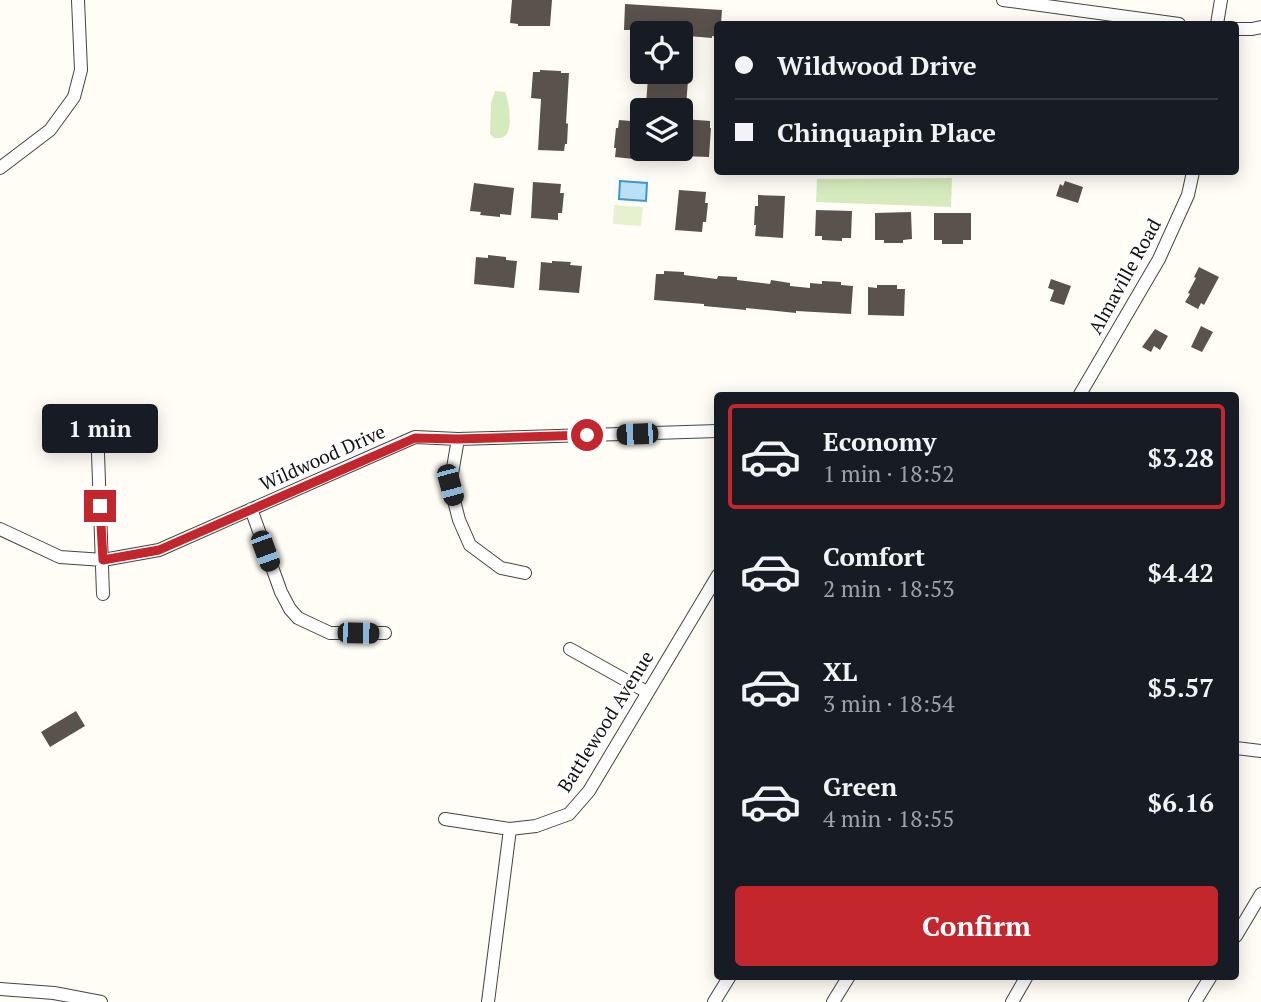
<!DOCTYPE html>
<html lang="en">
<head>
<meta charset="utf-8">
<style>
	:root { --surface:#171b24; --page:#242831; --text:#f1f3f6; --muted:#9ea1a6; --line:#363941; --accent:#c4262e }
	body { margin:0; font-family:"PT Serif",serif; background:var(--page); color:var(--text); height:100vh; display:flex; flex-direction:column; font-size:26px; white-space:nowrap }
	* { box-sizing:border-box; margin:0 }
	p { font-size:23px; color:var(--muted) }
	.icon { flex:none; width:38px; height:38px; fill:none; stroke:currentColor; stroke-width:2; stroke-linecap:round; stroke-linejoin:round }
	.map { position:relative; flex:1; overflow:hidden }
	.panel { position:absolute; left:714px; top:392px; width:525px; height:588px; display:flex; flex-direction:column; background:var(--surface); border-radius:7px; box-shadow:0 4px 18px #0003 }
	.panel>* { flex:none }
	.hud { position:absolute; left:714px; top:21px; width:525px; height:154px; border-radius:7px; box-shadow:0 4px 18px #0003; display:grid; align-content:center; height:154px; padding:0 21px; background:var(--surface) }
	.tools { position:absolute; left:630px; top:21px; display:grid; gap:14px }
	.tools a { display:grid; place-items:center; width:63px; height:63px; border-radius:7px; background:var(--surface); box-shadow:0 4px 18px #0003; font-size:35px }
	.end { position:absolute; width:32px; height:32px; margin:-16px; border:9px solid #c4262e; background:#fff; box-shadow:0 0 0 4px #fff }
	.from { border-radius:50% }
	.bubble { position:absolute; height:49px; border-radius:7px; background:var(--surface); box-shadow:0 4px 18px #0003; font-size:23px; font-weight:600; line-height:49px; text-align:center }
	.car { position:absolute; width:21px; height:42px; margin:-21px -10px; border-radius:9px; box-shadow:0 0 5px 2px #0007; background:linear-gradient(#222 24%,#8ab4d8 0 40%,#222 0 76%,#8ab4d8 0 86%,#222 0) }
	.hud b { display:flex; align-items:center; gap:24px; height:66px; font-size:26px }
	.hud b+b { border-top:2px solid var(--line) }
	.hud i { width:18px; height:18px; background:var(--text) }
	ul { padding:12px 0 0; list-style:none }
	li { display:flex; align-items:center; gap:21px; height:105px; margin:0 14px 10px; padding:0 7px; border:4px solid transparent; border-radius:7px }
	li div { flex:1 }
	li b { display:block; font-size:26px }
	li em { font-style:normal; font-weight:600 }
	li.on { border-color:var(--accent) }
	li>.icon { width:63px; height:63px; stroke-width:1.5 }
	.primary-button { display:flex; gap:14px; margin-top:auto; padding:14px 21px }
	.primary-button a { flex:1; height:80px; border-radius:7px; background:var(--accent); color:#fff; font-size:28px; font-weight:600; line-height:80px; text-align:center }
	.map>svg:first-child { display:block }
	.green { fill:#d5ebbd }
	.pitch { fill:#e6f2cf }
	.water { fill:#b9e0f7; stroke:#3f96cf; stroke-width:2 }
	.building { fill:#5a524d }
	.lines { fill:none; stroke-linecap:round; stroke-linejoin:round }
	.minor-casing { stroke:#444; stroke-width:14 }
	.minor { stroke:#fff; stroke-width:12 }
	.route { stroke:#c4262e; stroke-width:9 }
	.labels { text-anchor:middle; dominant-baseline:central; stroke-width:7; stroke-linejoin:round; paint-order:stroke }
	.street-label { font-size:19px; fill:#111; stroke:#fff }
</style>
</head>
<body>
<div class="map">
<svg width="1261" height="1002" viewBox="0 0 1261 1002">
	<rect width="100%" height="100%" fill="#fffdf5"/>
	<path class="green" d="M495 91 505 92C509 101 513 127 506 135 502 139 499 138 494 138L490 134 491 103Z
		M952 178 951 207 816 202 817 179Z"/>
	<path class="pitch" d="M614 205 643 207 641 226 613 224Z"/>
	<path class="water" d="M620 181 647 183 646 201 619 199Z"/>
	<path class="building" d="M512 0H552L550 26H518V24L510 23Z
		M625 4 722 10 721 24H718V37L712 36V38L688 36V35L681 33H633V30H624Z
		M540 70 561 71V73H569L566 123 568 124 567 144H565L564 151 538 150 541 99 531 98 533 72H540Z
		M656 75 680 77 679 80H688L686 107 646 104 648 78H655Z
		M683 119 710 121V128H711L709 157 681 156Z
		M619 120 642 122V149H644L643 160 615 157 616 148H614L616 128H618Z
		M1065 181 1083 187 1078 203 1056 196 1060 184 1063 186Z
		M533 182 561 184 560 193H564L562 213H558V220L531 218Z
		M474 183 514 188 511 215 500 214V217L480 215 481 212 470 211Z
		M679 190 706 192 705 203H708L706 222H703L702 232 675 230Z
		M758 195 785 196 783 238 755 236 756 225H754L755 206H758Z
		M816 210 852 211 851 238H842V241L822 240V236H815Z
		M911 212 912 239 903 240V243H884V240H875V213Z
		M934 213H971V240H963V244H942V240H934Z
		M488 255 506 257V260L517 261 514 288 474 284 476 257 488 258Z
		M552 261 571 262 570 265 582 266 579 293 539 290 541 262 552 263Z
		M1199 267 1219 277 1204 305 1201 303 1198 309 1185 302 1190 294 1188 293 1196 278 1194 277Z
		M664 271 684 272V275L717 279 718 276 737 277V280L770 284 771 280 790 283V286L810 288V283L822 284V281L841 282V285L853 286 851 314 796 311V313L746 308V310L704 306V304L654 300 656 274H664Z
		M1051 279 1071 286 1064 305 1050 301 1054 290 1048 288Z
		M877 285H897V289H905L904 316 868 315V287L877 288Z
		M1201 326 1213 332 1202 352 1191 347Z
		M1155 329 1168 336 1160 350 1154 346 1151 352 1142 347Z
		M76 711 85 726 50 747 41 732Z"/>
	<g class="lines">
		<defs>
			<path id="minor" d="M1003 0 1179 24
				M1217 24 1221 0
				M1236 29H1252L1261 27
				M0 168 50 130 74 97 81 70 78 0
				M1079 396 1159 259 1188 195 1193 172
				M97 425 103 594
				M458 439 450 485 459 520 470 545 501 568 525 573
				M251 509 281 592 290 609 298 618 330 633H385
				M0 529 60 557 103 560 159 550 415 437 458 439 718 431
				M570 649 647 692
				M1236 748 1261 751
				M445 819 510 829 536 826 569 814 589 791 718 575
				M1236 936 1261 894
				M0 989 54 993 101 1002
				M488 1002 510 829
				M714 1002 730 976
				M833 1002 849 976
				M1012 1002 1027 976
				M1195 1002 1211 976"/>
		</defs>
		<use href="#minor" class="minor-casing"/>
		<use href="#minor" class="minor"/>
	</g>
	<g class="lines">
		<path class="route" d="M100 506 103 560 159 550 415 438 458 439 587 435"/>
	</g>
	<g class="labels">
		<g class="street-label">
			<text transform="translate(1124 276) rotate(-61)">Almaville Road</text>
			<text transform="translate(322 457) rotate(-24)">Wildwood Drive</text>
			<text transform="translate(605 721) rotate(-58)">Battlewood Avenue</text>
		</g>
	</g>
</svg>
<div class="tools">
<a><svg class="icon" aria-label="locate" viewBox="0 0 24 24"><circle cx="12" cy="12" r="6"/><path d="M12 2v4M12 18v4M2 12h4M18 12h4"/></svg></a>
<a><svg class="icon" aria-label="layers" viewBox="0 0 24 24"><path d="M12 4l9 5-9 5-9-5zM3 14l9 5 9-5"/></svg></a>
</div>
<i class="end from" style="left:587px;top:435px"></i>
<i class="end" style="left:100px;top:506px"></i>
<div class="bubble" style="left:42px;top:404px;width:116px">1 min</div>
<i class="car" style="left:637px;top:434px;rotate:268deg"></i>
<i class="car" style="left:450px;top:485px;rotate:165deg"></i>
<i class="car" style="left:265px;top:551px;rotate:160deg"></i>
<i class="car" style="left:358px;top:633px;rotate:91deg"></i>
<div class="hud">
<b><i class="from"></i>Wildwood Drive</b>
<b><i></i>Chinquapin Place</b>
</div>
<section class="panel">
<ul>
<li class="on"><svg class="icon" aria-label="car" viewBox="0 0 24 24"><path d="M5 17H2v-5l4-1 3-4h7l3 4 3 1v5h-3M9 17h6M6 11h13"/><circle cx="7" cy="17" r="2"/><circle cx="17" cy="17" r="2"/></svg><div><b>Economy</b><p>1 min · 18:52</p></div><em>$3.28</em></li>
<li><svg class="icon" aria-label="car" viewBox="0 0 24 24"><path d="M5 17H2v-5l4-1 3-4h7l3 4 3 1v5h-3M9 17h6M6 11h13"/><circle cx="7" cy="17" r="2"/><circle cx="17" cy="17" r="2"/></svg><div><b>Comfort</b><p>2 min · 18:53</p></div><em>$4.42</em></li>
<li><svg class="icon" aria-label="car" viewBox="0 0 24 24"><path d="M5 17H2v-5l4-1 3-4h7l3 4 3 1v5h-3M9 17h6M6 11h13"/><circle cx="7" cy="17" r="2"/><circle cx="17" cy="17" r="2"/></svg><div><b>XL</b><p>3 min · 18:54</p></div><em>$5.57</em></li>
<li><svg class="icon" aria-label="car" viewBox="0 0 24 24"><path d="M5 17H2v-5l4-1 3-4h7l3 4 3 1v5h-3M9 17h6M6 11h13"/><circle cx="7" cy="17" r="2"/><circle cx="17" cy="17" r="2"/></svg><div><b>Green</b><p>4 min · 18:55</p></div><em>$6.16</em></li>
</ul>
<div class="primary-button"><a>Confirm</a></div>
</section>
</div>
</body>
</html>
